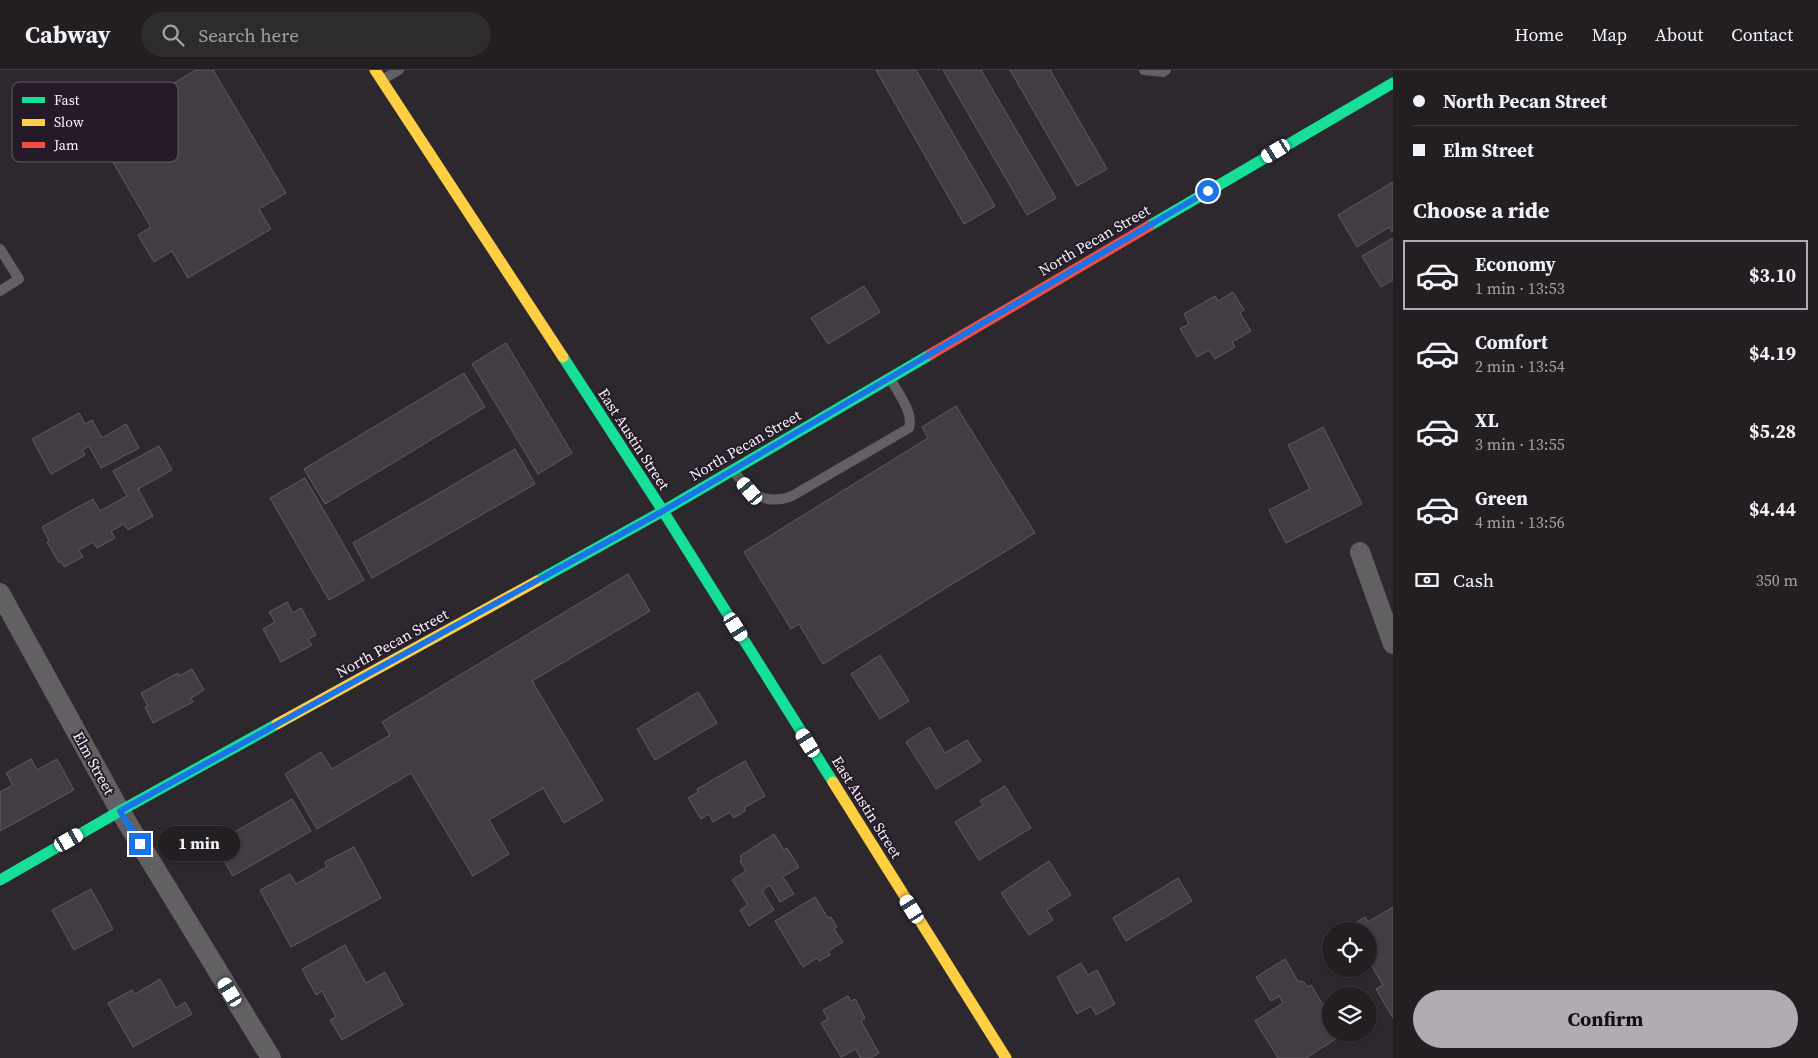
<!DOCTYPE html>
<html lang="en">
<head>
<meta charset="utf-8">
<style>
	:root { --surface:#221e22; --page:#2e2b2f; --text:#f1f3f6; --muted:#a2a2a5; --line:#3f3c40; --accent:#b1abb3 }
	body { margin:0; font-family:"Source Serif 4",serif; background:var(--page); color:var(--text); height:100vh; display:flex; flex-direction:column; font-size:19px; white-space:nowrap }
	* { box-sizing:border-box; margin:0 }
	p { font-size:16px; color:var(--muted) }
	.icon { flex:none; width:28px; height:28px; fill:none; stroke:currentColor; stroke-width:2; stroke-linecap:round; stroke-linejoin:round }
	.map { position:relative; flex:1; overflow:hidden }
	.drawer { display:flex; flex-direction:column; background:var(--surface); width:425px }
	.drawer>* { flex:none }
	.guide { display:grid; align-content:center; height:110px; padding:0 20px; background:var(--surface) }
	.fabs { position:absolute; left:1322px; top:852px; display:grid; gap:10px }
	.fabs a { display:grid; place-items:center; width:55px; height:55px; border-radius:50%; background:var(--surface); box-shadow:0 1px 4px #0004,0 0 0 1px var(--line); font-size:25px }
	.end { position:absolute; width:22px; height:22px; margin:-11px; border:6px solid #1a73e8; background:#fff; box-shadow:0 0 0 2px #fff }
	.from { border-radius:50% }
	.bubble { position:absolute; height:35px; border-radius:18px; background:var(--surface); box-shadow:0 1px 4px #0004,0 0 0 1px var(--line); font-size:16px; font-weight:700; line-height:35px; text-align:center }
	.car { position:absolute; width:15px; height:30px; margin:-15px -8px; border-radius:6px; box-shadow:0 0 4px 1px #0007; background:linear-gradient(#fff 24%,#345 0 40%,#fff 0 76%,#345 0 86%,#fff 0) }
	.guide b { display:flex; align-items:center; gap:18px; height:48px; font-size:19px }
	.guide b+b { border-top:1px solid var(--line) }
	.guide i { width:12px; height:12px; background:var(--text) }
	ul { padding:0; list-style:none }
	li { display:flex; align-items:center; gap:15px; height:70px; margin:0 10px 8px; padding:0 10px; border:2px solid transparent; border-radius:0px }
	li div { flex:1 }
	li b { display:block; font-size:19px }
	li em { font-style:normal; font-weight:700 }
	li.active { border-color:var(--accent) }
	li>.icon { width:45px; height:45px; stroke-width:1.5 }
	h2 { padding:0 20px; font-size:22px; line-height:60px }
	.pay { display:flex; align-items:center; gap:12px; height:55px; padding:0 20px; font-size:19px }
	.pay p { margin-inline-start:auto }
	.action { display:flex; gap:10px; margin-top:auto; padding:10px 20px }
	.action a { flex:1; height:58px; border-radius:30px; background:var(--accent); color:#111; font-size:20px; font-weight:700; line-height:58px; text-align:center }
	header { display:flex; align-items:center; gap:30px; box-sizing:border-box; height:70px; padding:0 25px; background:var(--surface); border-bottom:1px solid var(--line) }
	header strong { font-size:24px }
	nav { display:flex; gap:28px; margin-inline-start:auto; font-size:18px }
	.search { width:350px; height:45px; background:var(--page); display:flex; align-items:center; gap:12px; box-sizing:border-box; padding:0 18px; border-radius:28px; color:var(--muted); font-size:19px }
	main { display:flex; flex:1; min-height:0 }
	.map>svg:first-child { display:block }
	.building { fill:#423d43; stroke:#615c62 }
	.lines { fill:none; stroke-linecap:round; stroke-linejoin:round }
	.lane { stroke:#636064; stroke-width:10 }
	.street { stroke:#636064; stroke-width:20 }
	.fast { stroke:#16e098; stroke-width:11 }
	.slow { stroke:#ffcf43; stroke-width:11 }
	.jam { stroke:#f24e42; stroke-width:11 }
	.route { stroke:#1a73e8; stroke-width:6 }
	.labels { text-anchor:middle; dominant-baseline:central; stroke-width:4; stroke-linejoin:round; paint-order:stroke }
	.street-label { font-size:15px; fill:#f8f1fa; stroke:#251b28 }
	.key { fill:#251b28; stroke:#645b67; stroke-width:1 }
	.key-label { font-size:14px; fill:#f8f1fa }
</style>
</head>
<body>
<header>
<strong>Cabway</strong>
<div class="search"><svg class="icon" aria-label="search" viewBox="0 0 24 24"><circle cx="10" cy="10" r="6"/><path d="M15 15l6 6"/></svg>Search here</div>
<nav><a>Home</a><a>Map</a><a>About</a><a>Contact</a></nav>
</header>
<main>
<div class="map">
<svg width="1393" height="988" viewBox="0 0 1393 988">
	<rect width="100%" height="100%" fill="#2d282e"/>
	<path class="building" d="M196 0H213L286 123 259 139 271 159 188 208 172 181 154 192 138 165 151 157 94 60Z
		M876 0H916L995 136 964 154Z
		M943 0H981L1056 128 1027 145Z
		M1010 0H1050L1107 99 1077 116Z
		M1393 112V161L1392 162 1389 157 1357 177 1338 145Z
		M1393 168V210L1381 217 1362 186Z
		M864 216 880 242 828 274 811 248Z
		M1233 222 1244 240 1240 243 1251 261 1232 272 1235 277 1215 289 1209 280 1197 287 1180 259 1189 254 1184 244 1215 226 1218 231Z
		M506 273 572 383 538 404 472 294Z
		M464 303 485 337 325 434 304 399Z
		M956 336 1035 463 823 594 799 554 791 559 744 482 928 368 922 357Z
		M79 343 85 354 92 350 102 368 126 354 139 378 101 398 89 376 82 380 85 385 51 404 32 369Z
		M1323 357 1362 434 1286 473 1269 440 1310 419 1288 375Z
		M159 376 172 400 138 419 153 446 128 460 124 454 111 461 115 468 97 478 93 472 79 480 83 487 64 497 61 491 59 493 47 472 49 471 42 457 93 429 100 441 127 426 113 401Z
		M515 379 535 414 372 508 353 473Z
		M305 408 364 510 329 530 270 428Z
		M628 504 650 541 532 611 603 730 564 753 543 718 489 750 509 784 473 806 411 703 317 759 285 704 321 682 332 699 390 665 382 652Z
		M287 532 293 543 301 538 316 565 308 569 312 575 281 592 263 559 275 552 269 542Z
		M880 585 909 631 880 649 851 604Z
		M192 599 204 620 191 628 193 632 153 653 145 637 148 636 141 623 178 603 179 606Z
		M698 622 717 653 655 690 637 659Z
		M929 657 945 683 967 670 981 691 936 719 906 672Z
		M31 689 37 700 57 689 74 720 0 761V722L13 715 6 703Z
		M745 691 765 726 744 738 746 740 734 748 730 742 713 752 709 744 701 749 688 728 698 722 697 719Z
		M1005 716 1031 758 979 790 955 752 983 735 980 731Z
		M292 729 311 761 233 806 211 768 228 759 231 764Z
		M774 764 784 780 787 778 799 797 783 807 794 824 780 832 770 815 762 821 774 840 749 856 740 840 748 835 732 810 746 801 740 791 742 790 740 786Z
		M354 777 381 828 291 877 260 820 290 804 296 814 327 797 325 792Z
		M1049 791 1071 825 1047 840 1053 850 1029 865 1001 823Z
		M1178 808 1192 831 1126 871 1113 848Z
		M91 819 113 859 74 880 52 840Z
		M815 827 828 848 831 847 837 857 834 859 843 872 828 881 830 885 819 891 817 888 803 897 775 851Z
		M1393 837V948L1376 919 1383 915 1369 891V861H1351L1349 857 1365 847 1368 852Z
		M345 875 366 913 385 902 403 935 342 970 330 950 336 947 322 921 316 925 302 899Z
		M1285 889 1298 911 1304 912 1308 917 1311 915 1331 948V964H1341L1342 965 1306 988H1278L1255 951 1283 933 1279 926 1271 931 1256 907Z
		M1081 893 1088 905 1097 900 1115 934 1096 945 1091 936 1077 944 1057 907Z
		M160 909 176 938 185 932 192 944 133 977 108 933 132 920 135 924Z
		M848 926 851 931 855 929 865 948 861 951 879 983 870 988H860L856 979 841 987 821 953 828 949 823 940Z"/>
	<g class="lines">
		<path class="lane" d="M1144 0 1163 2 1166 0
			M382 10 399 0
			M0 179 19 209 0 221
			M733 401C751 422 762 437 792 426L909 358C914 343 898 323 891 310"/>
		<path class="street" d="M1360 482 1393 574
			M0 523 120 741 271 988"/>
		<path class="fast" d="M1149 156 1393 13
			M563 287 663 441 833 712
			M537 511 663 441 931 284
			M0 810 120 741 277 654"/>
		<path class="slow" d="M375 0 563 287
			M277 654 537 511
			M833 712 1006 988"/>
		<path class="jam" d="M931 284 1149 156"/>
	</g>
	<g class="lines">
		<path class="route" d="M140 774 120 741 663 441 1208 121"/>
	</g>
	<g class="labels">
		<g class="street-label">
			<text transform="translate(1094 170) rotate(-30)">North Pecan Street</text>
			<text transform="translate(634 369) rotate(57)">East Austin Street</text>
			<text transform="translate(745 375) rotate(-30)">North Pecan Street</text>
			<text transform="translate(392 573) rotate(-29)">North Pecan Street</text>
			<text transform="translate(94 693) rotate(61)">Elm Street</text>
			<text transform="translate(867 737) rotate(58)">East Austin Street</text>
		</g>
	</g>
	<rect x="12" y="12" width="166" height="80" rx="8" class="key"/>
	<rect x="22" y="27" width="23" height="6" fill="#16e098"/>
	<rect x="22" y="49" width="23" height="7" fill="#ffcf43"/>
	<rect x="22" y="72" width="23" height="6" fill="#f24e42"/>
	<g class="key-label">
		<text x="54" y="35">Fast</text>
		<text x="54" y="57">Slow</text>
		<text x="54" y="80">Jam</text>
	</g>
</svg>
<div class="fabs">
<a><svg class="icon" aria-label="locate" viewBox="0 0 24 24"><circle cx="12" cy="12" r="6"/><path d="M12 2v4M12 18v4M2 12h4M18 12h4"/></svg></a>
<a><svg class="icon" aria-label="layers" viewBox="0 0 24 24"><path d="M12 4l9 5-9 5-9-5zM3 14l9 5 9-5"/></svg></a>
</div>
<i class="end from" style="left:1208px;top:121px"></i>
<i class="end" style="left:140px;top:774px"></i>
<div class="bubble" style="left:158px;top:756px;width:82px">1 min</div>
<i class="car" style="left:1276px;top:81px;rotate:239deg"></i>
<i class="car" style="left:750px;top:421px;rotate:320deg"></i>
<i class="car" style="left:736px;top:557px;rotate:148deg"></i>
<i class="car" style="left:808px;top:673px;rotate:328deg"></i>
<i class="car" style="left:69px;top:770px;rotate:60deg"></i>
<i class="car" style="left:912px;top:839px;rotate:328deg"></i>
<i class="car" style="left:230px;top:922px;rotate:329deg"></i>
</div>
<section class="drawer">
<div class="guide">
<b><i class="from"></i>North Pecan Street</b>
<b><i></i>Elm Street</b>
</div>
<h2>Choose a ride</h2>
<ul>
<li class="active"><svg class="icon" aria-label="car" viewBox="0 0 24 24"><path d="M5 17H2v-5l4-1 3-4h7l3 4 3 1v5h-3M9 17h6M6 11h13"/><circle cx="7" cy="17" r="2"/><circle cx="17" cy="17" r="2"/></svg><div><b>Economy</b><p>1 min · 13:53</p></div><em>$3.10</em></li>
<li><svg class="icon" aria-label="car" viewBox="0 0 24 24"><path d="M5 17H2v-5l4-1 3-4h7l3 4 3 1v5h-3M9 17h6M6 11h13"/><circle cx="7" cy="17" r="2"/><circle cx="17" cy="17" r="2"/></svg><div><b>Comfort</b><p>2 min · 13:54</p></div><em>$4.19</em></li>
<li><svg class="icon" aria-label="car" viewBox="0 0 24 24"><path d="M5 17H2v-5l4-1 3-4h7l3 4 3 1v5h-3M9 17h6M6 11h13"/><circle cx="7" cy="17" r="2"/><circle cx="17" cy="17" r="2"/></svg><div><b>XL</b><p>3 min · 13:55</p></div><em>$5.28</em></li>
<li><svg class="icon" aria-label="car" viewBox="0 0 24 24"><path d="M5 17H2v-5l4-1 3-4h7l3 4 3 1v5h-3M9 17h6M6 11h13"/><circle cx="7" cy="17" r="2"/><circle cx="17" cy="17" r="2"/></svg><div><b>Green</b><p>4 min · 13:56</p></div><em>$4.44</em></li>
</ul>
<div class="pay"><svg class="icon" aria-label="cash" viewBox="0 0 24 24"><path d="M3 7h18v10H3z"/><circle cx="12" cy="12" r="2"/></svg>Cash<p>350 m</p></div>
<div class="action"><a>Confirm</a></div>
</section>
</main>
</body>
</html>
